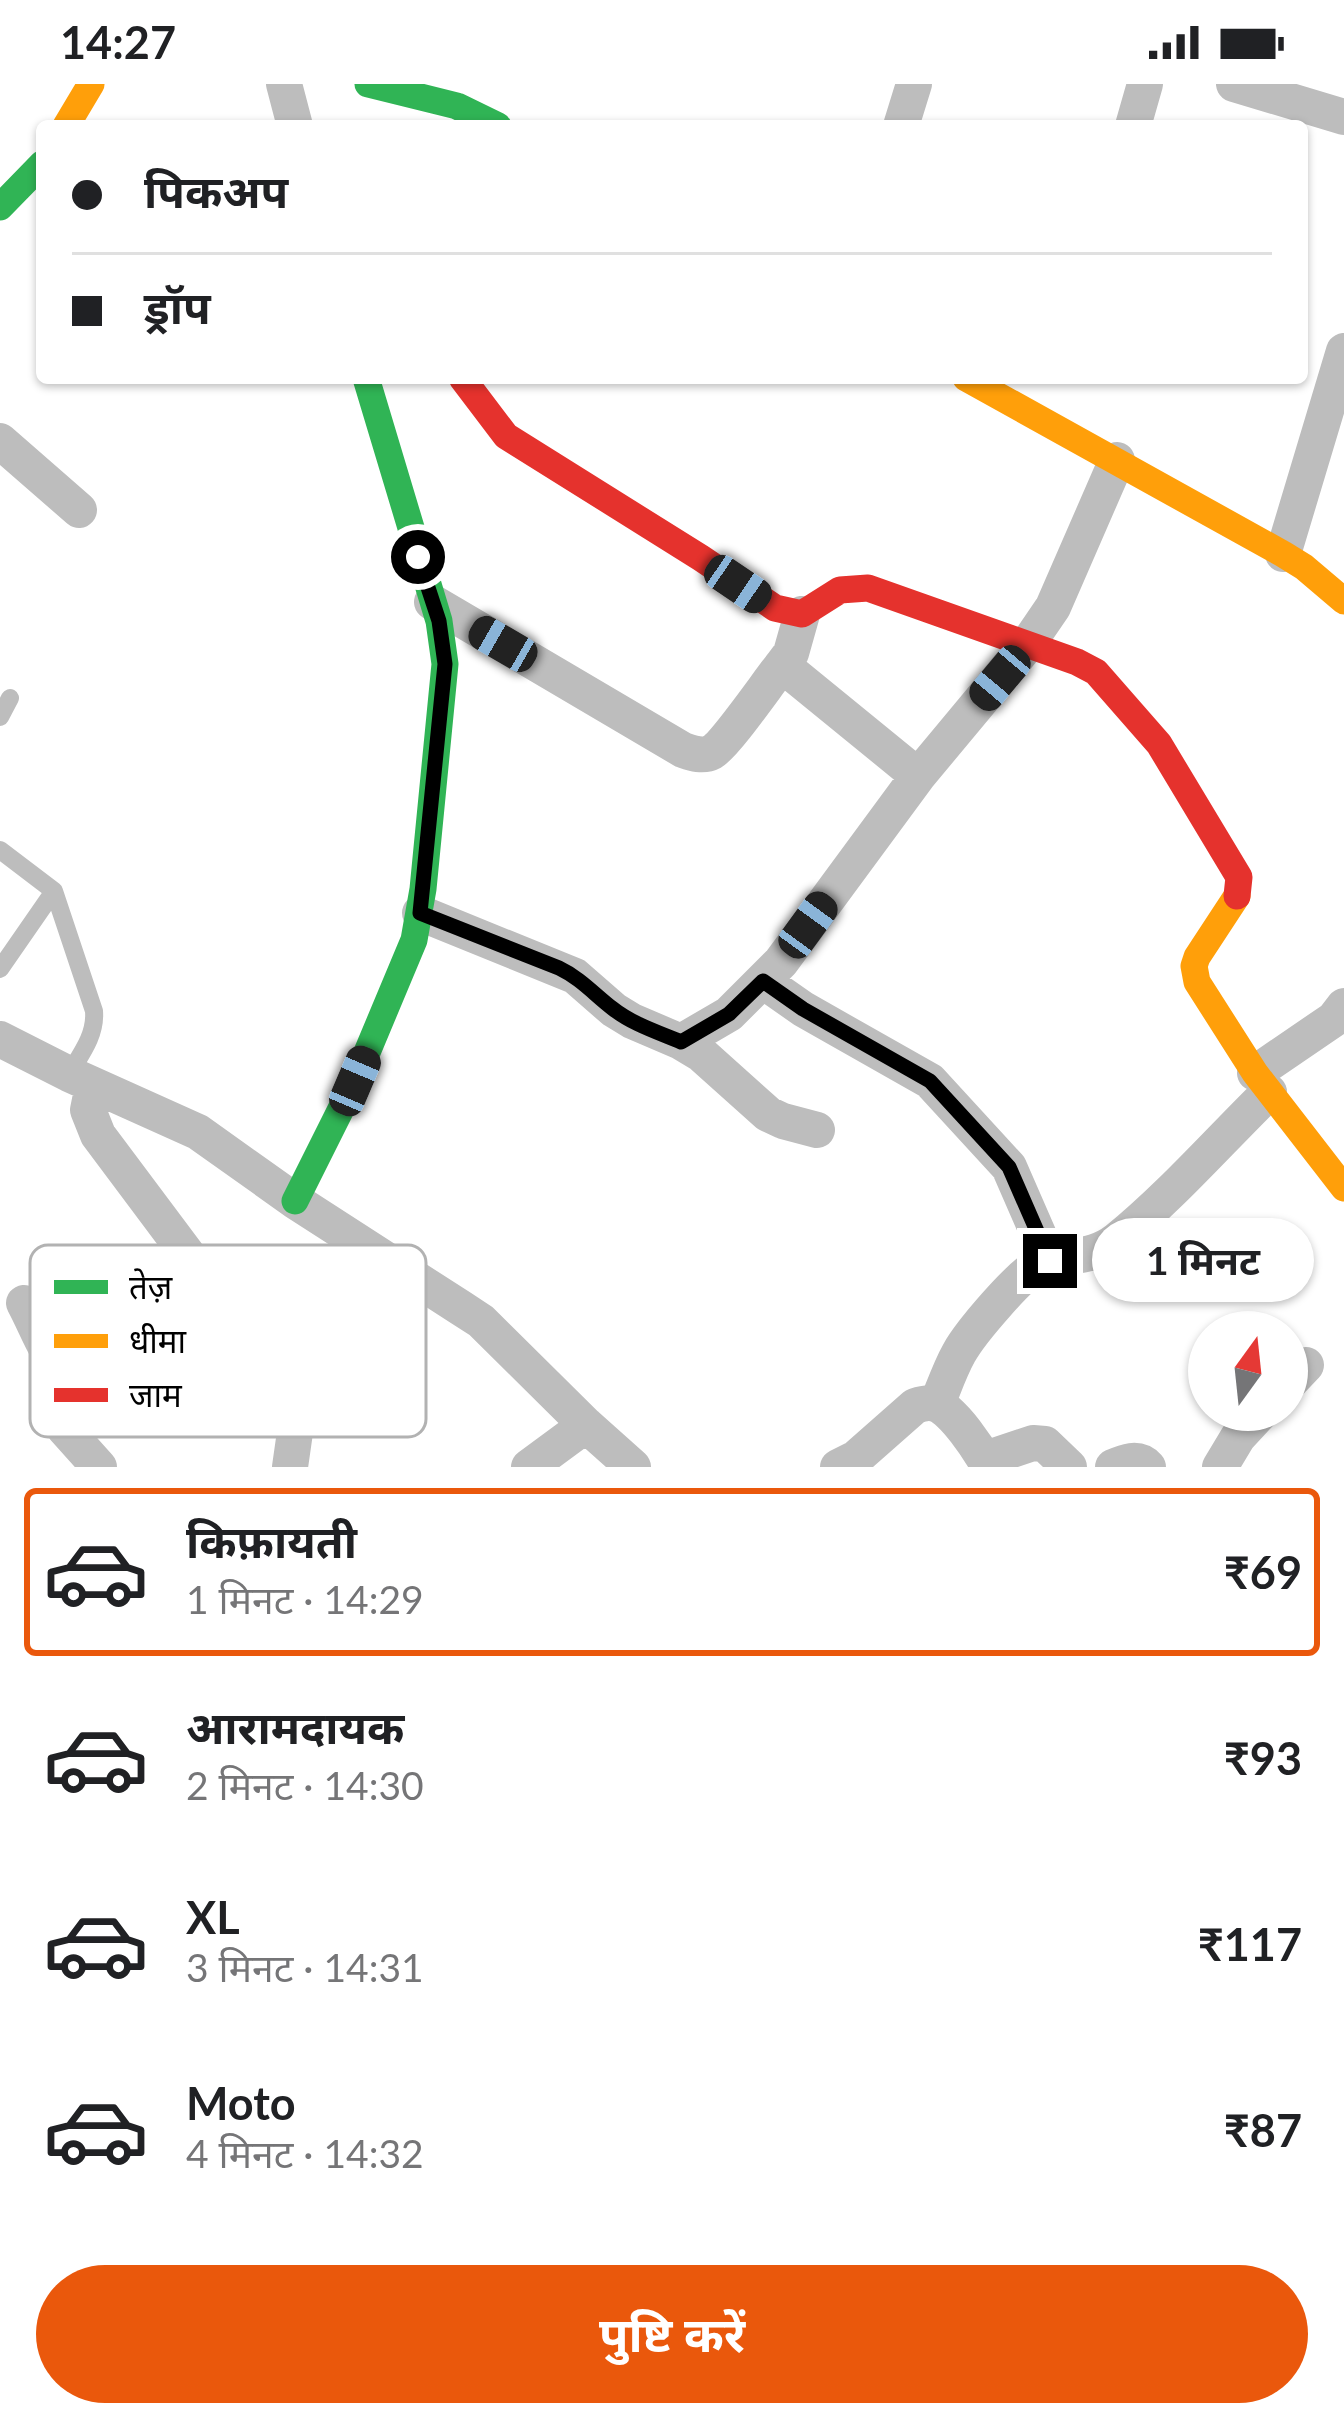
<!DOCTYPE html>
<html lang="hi">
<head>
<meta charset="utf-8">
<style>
	:root { --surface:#fff; --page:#f6f6f6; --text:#202124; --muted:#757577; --line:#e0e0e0; --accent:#ea580c }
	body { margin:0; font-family:Lato,"Noto Sans Devanagari",sans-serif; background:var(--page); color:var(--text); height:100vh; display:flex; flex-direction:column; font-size:45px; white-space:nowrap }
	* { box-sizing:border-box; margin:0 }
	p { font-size:39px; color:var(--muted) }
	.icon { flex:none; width:66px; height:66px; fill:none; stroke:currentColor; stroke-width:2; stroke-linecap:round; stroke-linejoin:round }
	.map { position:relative; height:1383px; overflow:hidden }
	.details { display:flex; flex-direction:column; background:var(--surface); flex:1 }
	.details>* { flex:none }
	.top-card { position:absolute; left:36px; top:36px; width:1272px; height:264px; border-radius:12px; box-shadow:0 3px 9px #0004; display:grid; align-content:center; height:264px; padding:0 36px; background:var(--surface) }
	.needle { width:78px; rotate:15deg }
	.controls { position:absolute; left:1188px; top:1227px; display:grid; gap:24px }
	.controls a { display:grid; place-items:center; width:120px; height:120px; border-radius:50%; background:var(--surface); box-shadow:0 3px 9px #0004; font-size:60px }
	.end { position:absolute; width:54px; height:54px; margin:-27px; border:15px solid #000; background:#fff; box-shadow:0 0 0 6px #fff }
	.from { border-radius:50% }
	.bubble { position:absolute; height:84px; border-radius:42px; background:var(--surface); box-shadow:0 3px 9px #0004; font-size:39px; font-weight:700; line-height:84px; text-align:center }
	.car { position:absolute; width:36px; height:72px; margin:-36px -18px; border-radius:15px; box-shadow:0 0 9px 3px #0007; background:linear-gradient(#222 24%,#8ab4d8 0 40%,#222 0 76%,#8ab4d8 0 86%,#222 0) }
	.top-card b { display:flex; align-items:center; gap:42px; height:114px; font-size:45px }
	.top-card b+b { border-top:3px solid var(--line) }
	.top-card i { width:30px; height:30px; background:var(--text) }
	ul { padding:21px 0 0; list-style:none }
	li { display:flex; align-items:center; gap:36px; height:168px; margin:0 24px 18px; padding:0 12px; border:6px solid transparent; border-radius:12px }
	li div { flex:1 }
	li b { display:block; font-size:45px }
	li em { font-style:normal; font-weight:700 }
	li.selected { border-color:var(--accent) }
	li>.icon { width:108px; height:108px; stroke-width:1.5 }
	.primary-button { display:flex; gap:24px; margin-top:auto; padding:24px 36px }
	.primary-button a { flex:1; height:138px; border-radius:72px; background:var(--accent); color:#fff; font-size:48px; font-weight:700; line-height:138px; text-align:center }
	.status { display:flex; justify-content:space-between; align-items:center; height:84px; padding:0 60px; background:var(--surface); direction:ltr }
	.status svg { height:33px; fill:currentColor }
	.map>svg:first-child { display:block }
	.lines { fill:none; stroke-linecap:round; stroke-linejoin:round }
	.lane { stroke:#bdbdbd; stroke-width:18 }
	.street { stroke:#bdbdbd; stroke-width:36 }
	.fast { stroke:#30b455; stroke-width:27 }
	.slow { stroke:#ff9f0a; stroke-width:27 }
	.jam { stroke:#e5322d; stroke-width:27 }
	.route { stroke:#000; stroke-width:15 }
	.key { fill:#fff; stroke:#b2b2b2; stroke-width:3 }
	.key-label { font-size:33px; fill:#000 }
</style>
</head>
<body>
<div class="status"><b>14:27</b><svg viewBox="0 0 49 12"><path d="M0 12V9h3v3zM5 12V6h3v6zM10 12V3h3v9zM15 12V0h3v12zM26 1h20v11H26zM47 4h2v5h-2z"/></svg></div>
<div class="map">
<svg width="1344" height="1383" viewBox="0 0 1344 1383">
	<rect width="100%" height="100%" fill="#fff"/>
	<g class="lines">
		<path class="lane" d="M0 633 10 614
			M0 766 54 807 94 927C96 951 81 970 69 990
			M0 885 54 807"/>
		<path class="street" d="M284 0 295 42
			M1234 0 1344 33
			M901 42 914 0
			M1133 42 1145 0
			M0 357 79 426
			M1283 470 1344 267
			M432 518 683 666C692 669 703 673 712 668 726 660 769 597 782 581L791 569 802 530
			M782 581 918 692
			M420 829 575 892 614 926 632 937 681 958 701 970 768 1030 783 1037 817 1046
			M763 897 803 925 930 997 1009 1083 1050 1177
			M0 955 69 990 198 1048 295 1117 461 1224 481 1237 586 1341 633 1383
			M681 958 729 930 781 878 918 692 1027 561 1053 523 1117 376
			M1255 989 1334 935 1344 922
			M93 1001 88 1026 98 1051 199 1186 292 1293 299 1320 290 1383
			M24 1219C47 1262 54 1306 112 1293L223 1214
			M1287 1301 1306 1281
			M937 1320C944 1303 950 1285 959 1269 970 1249 1019 1191 1039 1181 1066 1168 1090 1177 1117 1156 1171 1112 1219 1057 1269 1008
			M64 1344 99 1383
			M985 1375 1033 1359 1045 1360 1069 1383
			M529 1383 586 1341
			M838 1383 856 1374 915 1322C921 1320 929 1318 935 1320 953 1325 980 1367 989 1383
			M1113 1383C1124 1378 1138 1372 1148 1383
			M1220 1383 1238 1353 1263 1326"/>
		<path class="fast" d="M368 0 457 22 498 42
			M0 123 42 80
			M295 1117 355 997 414 856 423 805 445 580 439 537 366 294"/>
		<path class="slow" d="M66 42 91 0
			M966 294 1283 470 1304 483 1344 517
			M1237 812 1197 873 1194 882 1197 898 1255 989 1344 1104"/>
		<path class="jam" d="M462 294 506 352 701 474 775 524 802 530 840 506 868 504 1077 578 1096 588 1159 660 1239 793 1237 812"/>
	</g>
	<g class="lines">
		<path class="route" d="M418 473 439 537 445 580 420 829 559 884C580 894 594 910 612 924 632 940 657 948 681 958L729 930 763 897 803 925 930 997 1009 1083 1050 1177"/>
	</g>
	<rect x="30" y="1161" width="396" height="192" rx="18" class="key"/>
	<rect x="54" y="1196" width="54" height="14" fill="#30b455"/>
	<rect x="54" y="1250" width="54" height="14" fill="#ff9f0a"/>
	<rect x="54" y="1304" width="54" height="14" fill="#e5322d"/>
	<g class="key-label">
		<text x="129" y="1215">तेज़</text>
		<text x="129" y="1269">धीमा</text>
		<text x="129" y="1323">जाम</text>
	</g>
</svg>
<div class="controls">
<a><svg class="needle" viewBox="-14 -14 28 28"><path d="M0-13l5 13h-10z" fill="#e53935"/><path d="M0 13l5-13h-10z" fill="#757577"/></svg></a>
</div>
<i class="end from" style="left:418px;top:473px"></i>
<i class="end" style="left:1050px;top:1177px"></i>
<div class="bubble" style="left:1092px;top:1134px;width:222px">1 मिनट</div>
<i class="car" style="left:738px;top:500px;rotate:124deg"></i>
<i class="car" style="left:503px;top:560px;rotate:300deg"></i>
<i class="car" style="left:1000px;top:594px;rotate:220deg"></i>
<i class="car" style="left:808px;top:841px;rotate:36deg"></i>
<i class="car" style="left:355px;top:997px;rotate:23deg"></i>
<div class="top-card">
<b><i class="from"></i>पिकअप</b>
<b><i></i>ड्रॉप</b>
</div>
</div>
<section class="details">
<ul>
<li class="selected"><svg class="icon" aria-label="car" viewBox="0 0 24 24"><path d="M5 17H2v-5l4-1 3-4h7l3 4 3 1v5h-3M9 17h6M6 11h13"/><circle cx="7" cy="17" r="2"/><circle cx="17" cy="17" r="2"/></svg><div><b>किफ़ायती</b><p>1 मिनट · 14:29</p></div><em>₹69</em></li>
<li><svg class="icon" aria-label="car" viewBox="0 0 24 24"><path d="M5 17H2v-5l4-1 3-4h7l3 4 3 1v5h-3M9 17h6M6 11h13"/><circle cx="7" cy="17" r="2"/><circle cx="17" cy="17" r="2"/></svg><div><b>आरामदायक</b><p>2 मिनट · 14:30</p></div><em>₹93</em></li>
<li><svg class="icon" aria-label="car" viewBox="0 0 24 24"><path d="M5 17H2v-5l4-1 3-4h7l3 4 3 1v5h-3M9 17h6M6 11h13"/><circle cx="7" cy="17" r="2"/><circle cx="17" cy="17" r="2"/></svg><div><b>XL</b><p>3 मिनट · 14:31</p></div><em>₹117</em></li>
<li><svg class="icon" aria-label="car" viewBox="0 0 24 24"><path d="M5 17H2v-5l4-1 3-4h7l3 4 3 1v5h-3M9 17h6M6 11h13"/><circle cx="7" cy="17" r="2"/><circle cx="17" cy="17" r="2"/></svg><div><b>Moto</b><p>4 मिनट · 14:32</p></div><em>₹87</em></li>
</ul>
<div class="primary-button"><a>पुष्टि करें</a></div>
</section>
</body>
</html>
